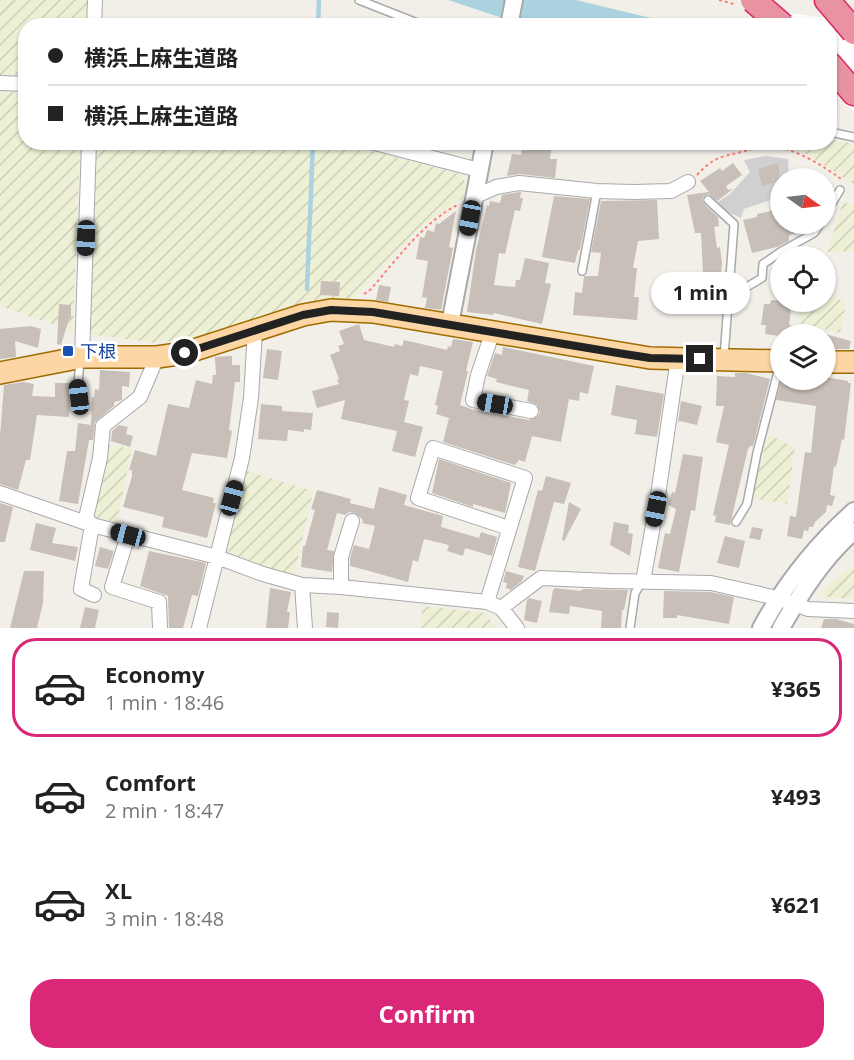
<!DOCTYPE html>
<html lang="en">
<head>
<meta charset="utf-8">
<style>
	:root { --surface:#fff; --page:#f6f6f6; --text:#222; --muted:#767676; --line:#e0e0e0; --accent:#db2777 }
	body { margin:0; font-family:"Open Sans","Noto Sans JP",sans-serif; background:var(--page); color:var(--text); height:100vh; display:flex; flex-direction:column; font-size:22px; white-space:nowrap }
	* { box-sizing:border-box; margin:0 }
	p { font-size:20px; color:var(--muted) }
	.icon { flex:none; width:33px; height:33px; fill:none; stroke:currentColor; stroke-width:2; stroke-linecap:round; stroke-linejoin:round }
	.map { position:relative; height:628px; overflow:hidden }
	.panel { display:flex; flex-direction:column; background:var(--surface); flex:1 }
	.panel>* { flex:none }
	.top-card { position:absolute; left:18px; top:18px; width:819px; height:132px; border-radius:24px; box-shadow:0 2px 4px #0004; display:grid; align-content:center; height:132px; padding:0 30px; background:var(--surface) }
	.needle { width:39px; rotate:104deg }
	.fabs { position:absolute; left:770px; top:168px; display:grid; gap:12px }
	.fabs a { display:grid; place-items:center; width:66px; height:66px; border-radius:50%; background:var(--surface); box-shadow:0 2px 4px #0004; font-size:30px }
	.end { position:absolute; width:27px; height:27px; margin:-14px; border:8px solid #222; background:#fff; box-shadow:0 0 0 3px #fff }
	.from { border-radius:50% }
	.bubble { position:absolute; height:42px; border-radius:21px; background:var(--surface); box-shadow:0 2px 4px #0004; font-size:20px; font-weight:700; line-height:42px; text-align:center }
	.car { position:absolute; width:18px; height:36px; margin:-18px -9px; border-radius:8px; box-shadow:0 0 4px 2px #0007; background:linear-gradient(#222 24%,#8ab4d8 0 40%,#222 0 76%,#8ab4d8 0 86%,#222 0) }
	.top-card b { display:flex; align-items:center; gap:21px; height:57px; font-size:22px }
	.top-card b+b { border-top:2px solid var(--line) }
	.top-card i { width:15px; height:15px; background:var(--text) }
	ul { padding:10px 0 0; list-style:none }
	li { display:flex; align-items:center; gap:18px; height:99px; margin:0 12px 9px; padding:0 18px; border:3px solid transparent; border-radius:24px }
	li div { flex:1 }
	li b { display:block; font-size:22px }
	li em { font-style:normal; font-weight:700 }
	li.current { border-color:var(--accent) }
	li>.icon { width:54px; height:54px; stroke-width:1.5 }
	.primary-button { display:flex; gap:12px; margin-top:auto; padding:12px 30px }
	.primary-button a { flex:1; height:69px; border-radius:24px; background:var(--accent); color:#fff; font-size:24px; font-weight:700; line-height:69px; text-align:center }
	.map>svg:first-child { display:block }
	.religious { fill:#d0d0d0 }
	.farmland { fill:url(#farmland-furrows) }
	.water { fill:#aad3df }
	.pier { fill:#fff }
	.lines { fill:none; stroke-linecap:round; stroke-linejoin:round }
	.stream { stroke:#aad3df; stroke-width:4.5 }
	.building { fill:#c7bfb8 }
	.service-casing { stroke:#a9a9a9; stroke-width:10 }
	.minor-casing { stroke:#a9a9a9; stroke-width:16 }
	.tertiary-casing { stroke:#a9a9a9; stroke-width:20 }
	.primary-casing { stroke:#a06b00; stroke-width:24 }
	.motorway-casing { stroke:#dc2a67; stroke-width:27 }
	.path { stroke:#fa8072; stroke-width:2; stroke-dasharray:3 3; stroke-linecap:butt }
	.service { stroke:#fff; stroke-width:7 }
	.minor { stroke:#fff; stroke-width:14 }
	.tertiary { stroke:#fff; stroke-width:16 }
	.primary { stroke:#fcd6a4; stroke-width:21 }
	.motorway { stroke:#e892a2; stroke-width:24 }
	.motorway-bridge-casing { stroke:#dc2a67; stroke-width:27; stroke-linecap:butt }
	.motorway-bridge { stroke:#e892a2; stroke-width:24 }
	.route { stroke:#222; stroke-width:8 }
	.transit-dot { fill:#1a4fb4; stroke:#fff; stroke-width:2 }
	.labels { text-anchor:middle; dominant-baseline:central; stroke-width:6; stroke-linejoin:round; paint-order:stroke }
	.transit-label { font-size:18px; fill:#164399; stroke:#fff; text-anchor:start }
</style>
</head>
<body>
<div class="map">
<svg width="854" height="628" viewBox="0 0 854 628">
	<defs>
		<pattern id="farmland-furrows" width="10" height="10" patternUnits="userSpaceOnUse" patternTransform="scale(1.5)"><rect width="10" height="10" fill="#eef0d5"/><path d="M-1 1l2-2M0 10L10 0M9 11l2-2" fill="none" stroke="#ccceb7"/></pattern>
	</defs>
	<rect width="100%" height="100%" fill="#f2efe9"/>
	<path class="religious" d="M766 156 788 159 789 178H780V197L744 209 741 218 724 210 718 202 730 194 750 172 744 160Z"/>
	<path class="farmland" d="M0 0H88L87 25 26 26 25 75H0Z
		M0 91 25 92 26 142 80 143 73 331 0 306Z
		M830 139 854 144V184L803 152 806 143 830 142Z
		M95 143H342L460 174 465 182 464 197 422 226 354 298 323 299 301 303 202 338 154 343 89 334Z
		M843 202 854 206V251L827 252Z
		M825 288 846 304 840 333 799 323 801 302H825Z
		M768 434 795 448 787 504 752 498Z
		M105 445 132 448 116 526 91 519Z
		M247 471 313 491 294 576 231 556 225 546Z
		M854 563V599L817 596Z
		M423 606 485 613 496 628H419Z"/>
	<path class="water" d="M448 0H576L680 25H524Z"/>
	<path class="pier" d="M745 7 854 22V112L830 88V26L765 25Z"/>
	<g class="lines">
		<path class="stream" d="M318 26 319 0
			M307 289 313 142"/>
	</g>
	<path class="building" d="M523 142H552L550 159H557L555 178 520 174 507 176 512 154 521 155Z
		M733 163 742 175 726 186 728 190 733 189 717 201 709 194 704 196 702 199 704 204 718 217 719 226 714 227 717 248 720 247 722 264 719 291 688 290 689 299H672V277H676V272H703L701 233H695L687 195 709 192 700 181 720 168 722 171Z
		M778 163 780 181 762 186 758 169Z
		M519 192H521L520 198H523L520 211 515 210 505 254 499 253 494 285 515 287 516 280H520L525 258 549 263 545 283 551 284 542 324 494 313 493 315 467 312 476 250 487 205 489 206 490 201 500 203 502 195Z
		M554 196 590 199 580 250H578L575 263 542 257Z
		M657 200 659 239 638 241 633 268H637L634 297H639L637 320 573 315 575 292 582 293 584 276H598L601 253 591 252 601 201Z
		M780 209V224H814L806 231 789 235V241L777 247 752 253 743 220 757 217V214Z
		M456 211 449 247 453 248 441 310 425 308 427 298 422 297 428 261 416 259 420 237 424 238 427 230 434 232 436 223 439 224Z
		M321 281 340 282 339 296 320 295Z
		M379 285 391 287 388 302 376 300Z
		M771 300 792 302 789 325 810 331V334L780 336 765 334 766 325H761L764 304H770Z
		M59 304 71 305V319H69L61 345 57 344Z
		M359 324 364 340 394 347 395 344 402 346 404 340 447 350 448 346 451 347 453 339 473 342 466 371H468L460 405 471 409 529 420 538 416 540 412 537 405 527 401 529 390 496 382 497 379 487 376 495 353 502 355 503 347 594 366 588 394 580 392 579 401 569 399 561 442 532 436 525 462 519 460 515 465 443 442 449 418 436 414 438 406 435 405 443 371 420 366 418 376 410 374 404 400 409 401 404 422 423 427 415 457 392 451 397 431 341 419 345 400 317 408 312 391 339 384 337 380 339 379 330 355 340 351 338 346 344 344 339 331Z
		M31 326 41 329 38 348 15 341 16 357 0 359V329Z
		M825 334 851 341 849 349H825Z
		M267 349 282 351 278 380 263 378Z
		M232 356V365H240V382H235L229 430 232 431 227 458 192 453 182 490 214 498 213 503H216L207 538 162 527 164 517 123 507 132 476V470H129L135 450 156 456 168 404 189 408 196 380 212 384 213 375H216L215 357Z
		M100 370 130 372 129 387 122 386V400L114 402V406L95 422 93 440H89L78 504 59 501 67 451H75L78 423 91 425 92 397H94L95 389 99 390Z
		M735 373H746L770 379 753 446H750L748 449 730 525 715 522 716 516 713 515 729 445 716 442 724 406H716L717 376 735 377Z
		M825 377 848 381V383H851L844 440 842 439 836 467 834 466 830 495 835 496 832 506 827 505 826 512 815 522 813 527H809L808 531 804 530 802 539 787 536 790 516 796 517 805 452 811 453 816 406 776 400 781 381 818 385 819 380H825Z
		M23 382 34 384 32 396 55 397V383H71L69 417 37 415 30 460H26L18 490 0 484V436L4 385Z
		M616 385 664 394 657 437 635 434 637 420 611 415Z
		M681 401 702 406 697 425 680 421 678 423Z
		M261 404 282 406V411L313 413 311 430 304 429V432L288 430 287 441 258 439Z
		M119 425 128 427 126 434 133 436 130 447 111 441 112 431Z
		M683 454 703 457 695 511 691 510 679 572 658 568 665 533 670 534 676 509 668 505 672 492 675 493Z
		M439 459 511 483 505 513 473 504V507L432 493Z
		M546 476 571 483 564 504 554 502 535 571 518 567 538 490 542 491Z
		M379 487 407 495 404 505 443 516 441 527 479 538 481 532 497 537 492 556 465 548 463 556 447 551 449 545 424 539 418 562 413 560 408 582 369 571 350 566V558L354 545 369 549 375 526 362 523 363 520 355 513 349 512 345 515 337 513 327 550 334 551 332 572 301 567 303 546H305L315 510 311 509 317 490 351 499 350 503 374 509Z
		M569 502 581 509 564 541 562 540Z
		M0 503 13 507 5 542H0Z
		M614 522 629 525 628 533 633 534 630 556 610 545Z
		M36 523 56 528 52 543 78 547 75 561 30 550Z
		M752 527 763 529 760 540 749 538Z
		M725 536 745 541 739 568 717 563Z
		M100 547 114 551 108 569 95 566Z
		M149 551 206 563 198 596 192 595 183 628H169L168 596 140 586Z
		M24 571H44L43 603 37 628H10Z
		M506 571 524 576 522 581 511 590 506 588 507 583 503 582Z
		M270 588 291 592 287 612H290L288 628H266Z
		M555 588 580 591 584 589 628 590 624 610H622L621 628H601L602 611 570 606 569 614 549 612 553 590Z
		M664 591 710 592 734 597 729 624 677 615V618H663Z
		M529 598 542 601 537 623 524 620 527 600Z
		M85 607 99 610 95 628H80Z
		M327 612 339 613 338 628 326 627Z
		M824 619H836L854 624V628H821Z"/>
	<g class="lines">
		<defs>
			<path id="service" d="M359 0 425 26
				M830 132 854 137
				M708 200 734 224 724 357
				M825 215 840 190
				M582 271 597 191
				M728 298 762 278 763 264 782 251 814 233 820 224
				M80 360 78 384 81 410
				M736 522 747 504 757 453 780 364
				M630 628 635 593 642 582"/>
			<path id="minor" d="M94 26 95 0
				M0 83 26 84
				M371 142 479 170
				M474 197 496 187 519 183 597 191 634 192 671 191 688 182
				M493 331 478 375 473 400 531 411
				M82 357 89 142
				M0 493 92 525 217 557 263 574 302 585 341 587 487 602 501 608 517 628
				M128 535 112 587 159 602 160 628
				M643 581 656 509 678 358
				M302 585 305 628
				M341 587V557L352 521
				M94 595 81 589 92 525 86 518 100 458 103 426 140 397 157 357
				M487 602 525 478 433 448 418 498 509 528
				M501 608 541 578 610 581 711 583 777 598 808 609 854 611
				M199 628 242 458 251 398 255 330"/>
			<path id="tertiary" d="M509 26 514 0
				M450 324 485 142
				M761 628C785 584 816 545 854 511
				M781 628C801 593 823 558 854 531"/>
			<path id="primary" d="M825 362H854
				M0 373 82 357H157L185 353 303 315 331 310 373 312 650 358 780 361"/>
			<path id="motorway" d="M827 0 845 21
				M830 65 854 93"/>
		</defs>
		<use href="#service" class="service-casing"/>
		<use href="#minor" class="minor-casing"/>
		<use href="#tertiary" class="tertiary-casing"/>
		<use href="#primary" class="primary-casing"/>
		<use href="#motorway" class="motorway-casing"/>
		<path class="path" d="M719 0 734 4
			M433 19 457 26
			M697 175C711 160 718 157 737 153 749 150 762 146 774 147 797 149 823 166 841 179
			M364 294 369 291C397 260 420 225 457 205"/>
		<use href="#service" class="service"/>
		<use href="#minor" class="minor"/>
		<use href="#tertiary" class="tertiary"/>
		<use href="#primary" class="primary"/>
		<use href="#motorway" class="motorway"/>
		<defs>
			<path id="motorway-bridge" d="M753 0 783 26
				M845 21 854 32"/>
		</defs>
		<use href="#motorway-bridge" class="motorway-bridge-casing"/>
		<use href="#motorway-bridge" class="motorway-bridge"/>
	</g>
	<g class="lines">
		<path class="route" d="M185 353 303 315 331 310 373 312 618 353 650 358 700 359"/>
	</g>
	<rect class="transit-dot" x="62" y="345" width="12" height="12" rx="3"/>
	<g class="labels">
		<g class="transit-label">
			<text x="80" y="351">下根</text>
		</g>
	</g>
</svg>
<div class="fabs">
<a><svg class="needle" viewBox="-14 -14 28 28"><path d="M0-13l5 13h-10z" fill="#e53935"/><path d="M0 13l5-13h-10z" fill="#767676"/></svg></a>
<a><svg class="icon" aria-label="locate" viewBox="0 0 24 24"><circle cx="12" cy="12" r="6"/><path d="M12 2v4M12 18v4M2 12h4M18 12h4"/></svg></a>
<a><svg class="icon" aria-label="layers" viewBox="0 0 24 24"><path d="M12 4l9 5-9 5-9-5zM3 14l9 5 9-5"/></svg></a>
</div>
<i class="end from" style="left:185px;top:353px"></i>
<i class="end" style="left:700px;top:359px"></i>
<div class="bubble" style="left:651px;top:272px;width:99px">1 min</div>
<i class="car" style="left:470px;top:218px;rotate:191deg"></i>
<i class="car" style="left:86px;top:238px;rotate:182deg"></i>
<i class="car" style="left:79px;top:397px;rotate:353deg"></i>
<i class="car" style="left:495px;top:404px;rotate:280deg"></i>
<i class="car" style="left:232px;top:498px;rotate:15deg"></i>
<i class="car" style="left:656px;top:509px;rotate:191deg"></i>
<i class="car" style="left:128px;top:535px;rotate:285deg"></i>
<div class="top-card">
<b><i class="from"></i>横浜上麻生道路</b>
<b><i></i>横浜上麻生道路</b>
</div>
</div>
<section class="panel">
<ul>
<li class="current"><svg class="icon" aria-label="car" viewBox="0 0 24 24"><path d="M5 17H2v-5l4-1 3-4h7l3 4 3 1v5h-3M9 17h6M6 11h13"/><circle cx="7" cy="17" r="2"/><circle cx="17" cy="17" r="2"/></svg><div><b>Economy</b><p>1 min · 18:46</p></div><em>¥365</em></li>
<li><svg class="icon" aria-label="car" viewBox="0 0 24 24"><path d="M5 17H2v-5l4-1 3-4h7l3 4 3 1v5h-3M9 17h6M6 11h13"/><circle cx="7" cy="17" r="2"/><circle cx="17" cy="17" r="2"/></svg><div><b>Comfort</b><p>2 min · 18:47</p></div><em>¥493</em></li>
<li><svg class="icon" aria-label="car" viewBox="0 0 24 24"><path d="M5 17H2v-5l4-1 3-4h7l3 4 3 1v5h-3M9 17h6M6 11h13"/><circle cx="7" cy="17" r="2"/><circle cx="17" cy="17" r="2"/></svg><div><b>XL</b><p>3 min · 18:48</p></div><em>¥621</em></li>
</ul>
<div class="primary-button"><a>Confirm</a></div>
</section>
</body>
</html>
